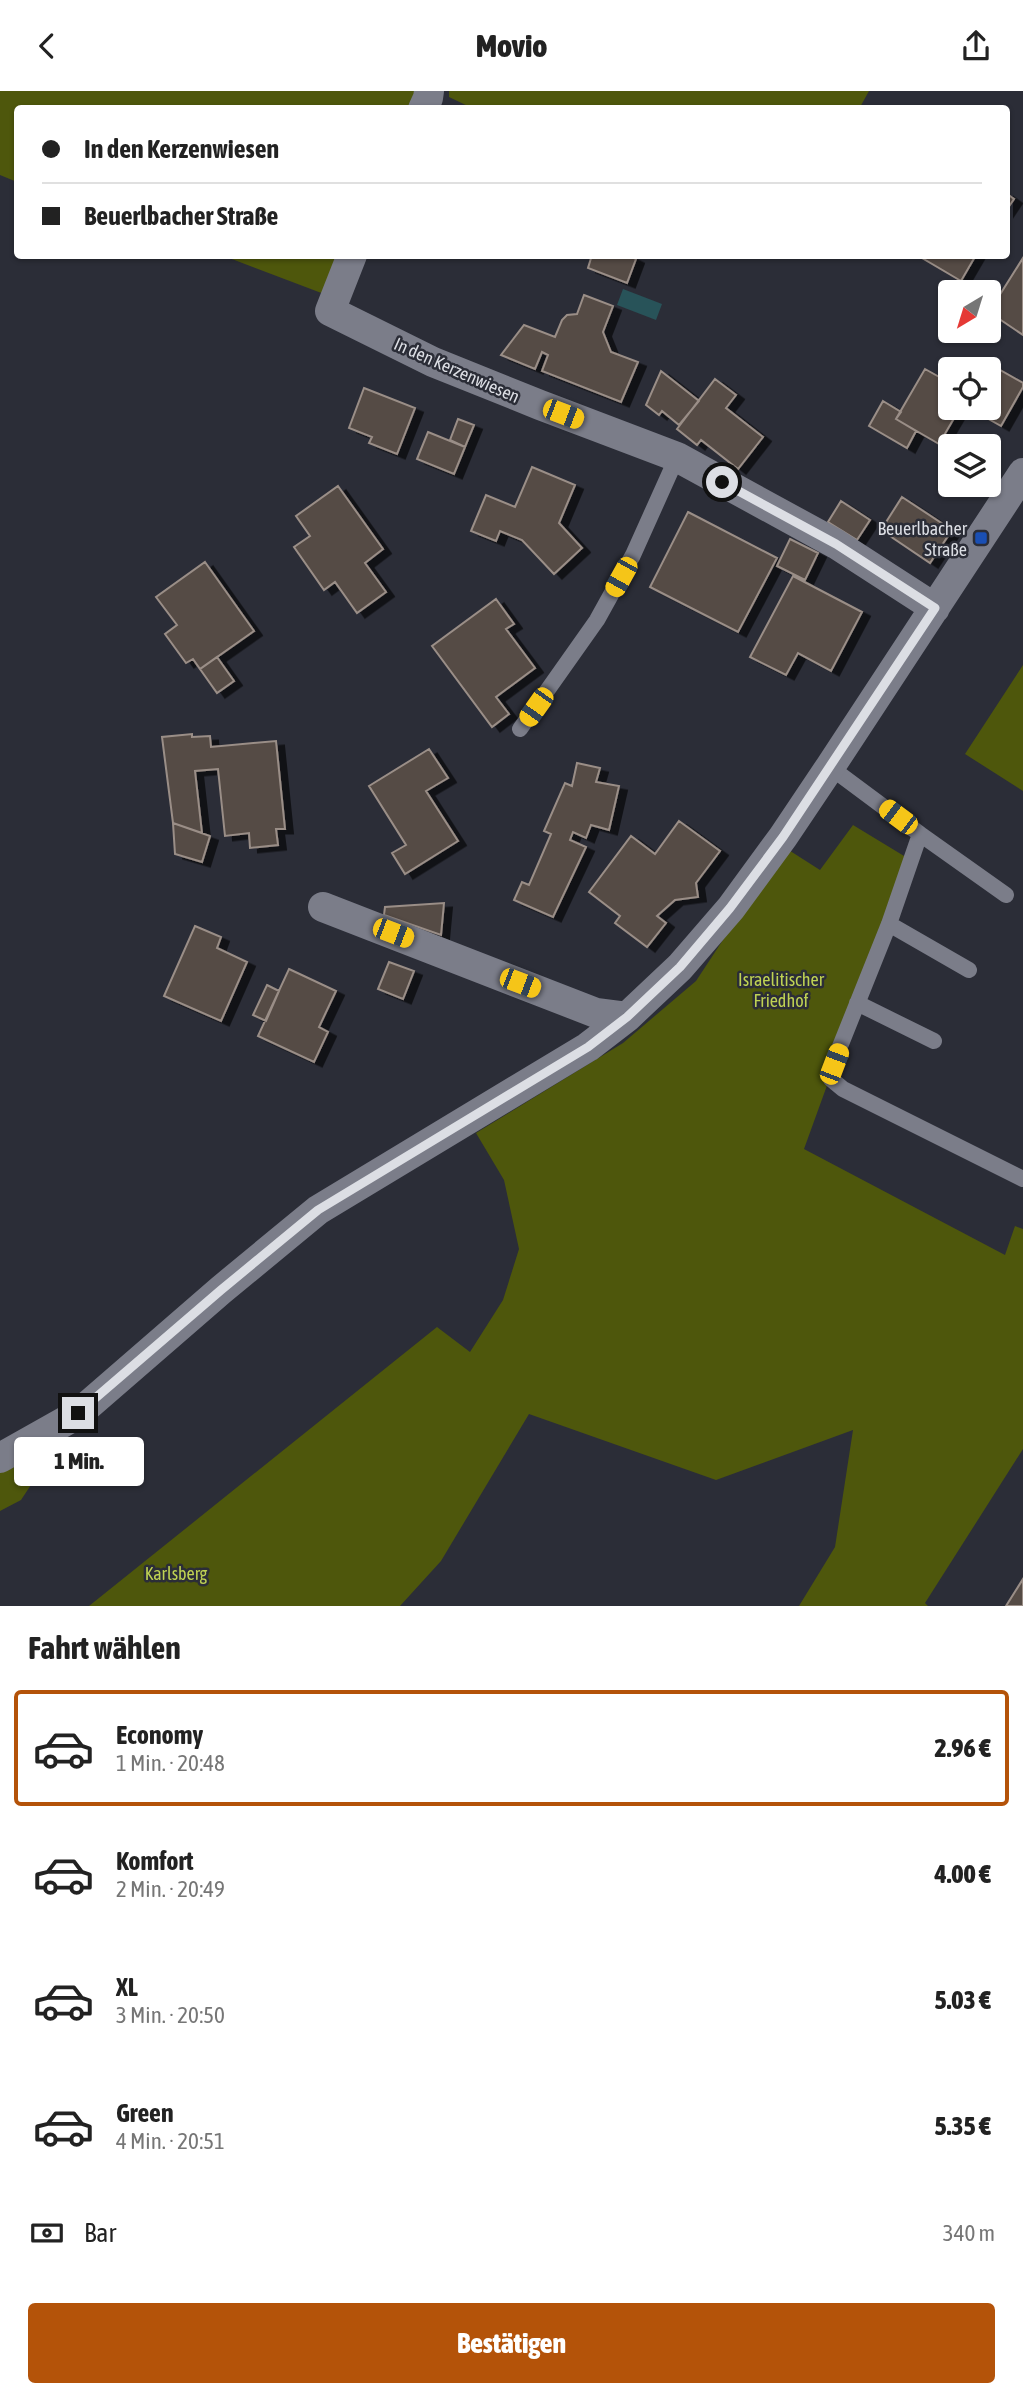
<!DOCTYPE html>
<html lang="de">
<head>
<meta charset="utf-8">
<style>
	:root { --surface:#fff; --page:#f6f6f6; --text:#222; --muted:#767676; --line:#e0e0e0; --accent:#b45309 }
	body { margin:0; font-family:"Asap Condensed",sans-serif; background:var(--page); color:var(--text); height:100vh; display:flex; flex-direction:column; font-size:26px; white-space:nowrap }
	* { box-sizing:border-box; margin:0 }
	p { font-size:23px; color:var(--muted) }
	.icon { flex:none; width:38px; height:38px; fill:none; stroke:currentColor; stroke-width:2; stroke-linecap:round; stroke-linejoin:round }
	.map { position:relative; height:1515px; overflow:hidden }
	.side { display:flex; flex-direction:column; background:var(--surface); flex:1 }
	.side>* { flex:none }
	.banner { position:absolute; left:14px; top:14px; width:996px; height:154px; border-radius:7px; box-shadow:0 2px 5px #0004; display:grid; align-content:center; height:154px; padding:0 28px; background:var(--surface) }
	.needle { width:46px; rotate:218deg }
	.buttons { position:absolute; left:938px; top:189px; display:grid; gap:14px }
	.buttons a { display:grid; place-items:center; width:63px; height:63px; border-radius:7px; background:var(--surface); box-shadow:0 2px 5px #0004; font-size:35px }
	.end { position:absolute; width:32px; height:32px; margin:-16px; border:9px solid #dcdee4; background:#111; box-shadow:0 0 0 4px #111 }
	.from { border-radius:50% }
	.bubble { position:absolute; height:49px; border-radius:7px; background:var(--surface); box-shadow:0 2px 5px #0004; font-size:23px; font-weight:800; line-height:49px; text-align:center }
	.car { position:absolute; width:21px; height:42px; margin:-21px -10px; border-radius:9px; box-shadow:0 0 5px 2px #0007; background:linear-gradient(#f5c518 24%,#345 0 40%,#f5c518 0 76%,#345 0 86%,#f5c518 0) }
	.banner b { display:flex; align-items:center; gap:24px; height:66px; font-size:26px }
	.banner b+b { border-top:2px solid var(--line) }
	.banner i { width:18px; height:18px; background:var(--text) }
	ul { padding:0; list-style:none }
	li { display:flex; align-items:center; gap:21px; height:116px; margin:0 14px 10px; padding:0 14px; border:4px solid transparent; border-radius:7px }
	li div { flex:1 }
	li b { display:block; font-size:26px }
	li em { font-style:normal; font-weight:800 }
	li.selected { border-color:var(--accent) }
	li>.icon { width:63px; height:63px; stroke-width:1.5 }
	h2 { padding:0 28px; font-size:32px; line-height:84px }
	.pay { display:flex; align-items:center; gap:18px; height:77px; padding:0 28px; font-size:26px }
	.pay p { margin-inline-start:auto }
	.button { display:flex; gap:14px; margin-top:auto; padding:14px 28px }
	.button a { flex:1; height:80px; border-radius:7px; background:var(--accent); color:#fff; font-size:28px; font-weight:800; line-height:80px; text-align:center }
	header { display:flex; justify-content:space-between; align-items:center; height:91px; padding:0 28px; background:var(--surface); font-size:32px; font-weight:800 }
	.map>svg:first-child { display:block }
	.green { fill:#4e570c }
	.water { fill:#285359 }
	.building { fill:#554b45; stroke:#9a8e87; stroke-width:2; filter:url(#shadow) }
	.lines { fill:none; stroke-linecap:round; stroke-linejoin:round }
	.lane { stroke:#7b7d89; stroke-width:16 }
	.street { stroke:#7b7d89; stroke-width:30 }
	.route { stroke:#dcdee4; stroke-width:9 }
	.transit-dot { fill:#1a4fb4; stroke:#2b2d37; stroke-width:2.5 }
	.labels { text-anchor:middle; dominant-baseline:central; stroke-width:5; stroke-linejoin:round; paint-order:stroke }
	.street-label { font-size:18px; fill:#dcdee4; stroke:#2b2d37 }
	.poi-label { font-size:18px; fill:#dcdee4; stroke:#2b2d37; text-anchor:end }
	.park-label { font-size:18px; fill:#bfd253; stroke:#2b2d37 }
</style>
</head>
<body>
<header><svg class="icon" aria-label="back" viewBox="0 0 24 24"><path d="M15 5l-7 7 7 7"/></svg>Movio<svg class="icon" aria-label="share" viewBox="0 0 24 24"><path d="M12 15V3M7 8l5-5 5 5M5 13v7h14v-7"/></svg></header>
<div class="map">
<svg width="1023" height="1515" viewBox="0 0 1023 1515">
	<defs>
		<filter id="shadow"><feDropShadow dx="8" dy="4.5" stdDeviation="0" flood-color="#0009"/></filter>
	</defs>
	<rect width="100%" height="100%" fill="#2b2d37"/>
	<path class="green" d="M0 0H443L437 18H18L17 91 0 84Z
		M449 0H869L859 18H474L449 6Z
		M224 165H347L324 203Z
		M1023 574V700L965 663Z
		M853 734 909 768 804 1058 1005 1164 1015 1135 1023 1138V1358L925 1512 928 1515H799L835 1456 853 1339 716 1389 529 1323 441 1470 400 1515H89L437 1236 470 1261 503 1209 519 1158 504 1089 476 1042 623 952 696 890 784 756 820 779Z
		M78 1323 21 1409 0 1420V1367Z"/>
	<path class="water" d="M623 198 662 213 656 229 617 214Z"/>
	<path class="building" d="M1006 102 1014 108 1006 120Z
		M592 164H628L636 168 627 192 588 177Z
		M917 164H976L961 190Z
		M1023 167V244L989 221Z
		M584 204 613 215 603 241 611 261 638 271 621 311 542 280 548 264 542 261 535 278 501 264 524 234 555 246 562 229 567 224 577 223Z
		M986 271 1023 292V296L1001 335 969 317H989V278H982Z
		M925 278 950 292V317H960L939 353 896 328Z
		M661 280 699 310 679 334 662 320 659 324 646 314Z
		M715 288 736 304 726 317 763 346 738 378 701 349 697 354 677 338Z
		M364 297 415 317 397 363 369 352 372 346 349 337Z
		M883 310 901 321 896 328 916 340 907 357 869 335Z
		M458 328 474 334 465 356 450 349Z
		M428 341 465 356 454 383 417 368Z
		M532 376 575 394 559 432 582 457 554 483 522 449 500 440 496 450 471 440 486 404 515 416Z
		M338 395 383 458 365 472 386 501 357 522 335 491 324 499 294 456 310 445 296 425Z
		M902 406 952 439 930 472 881 439Z
		M841 410 870 429 857 449 828 431Z
		M688 421 777 467 738 541 650 496Z
		M790 448 818 462 805 489 777 475Z
		M205 471 254 540 200 578 193 568 186 572 165 543 177 534 156 506Z
		M793 485 862 521 831 580 798 562 786 584 750 566Z
		M496 508 514 533 506 538 535 577 496 606 509 623 492 636 432 555Z
		M217 566 234 590 217 602 200 578Z
		M192 643V646L210 645 211 656 276 650 285 738H276L278 754 250 757 249 742 225 745 218 678 195 680 202 742 173 732 162 646Z
		M429 658 448 687 426 700 458 750 405 783 392 762 406 754 369 695Z
		M577 672 600 677 596 691 619 695 609 739 591 734 586 747 573 741 570 749 586 756 553 826 514 809 522 791 529 794 551 743 544 740 565 692 572 695Z
		M679 730 720 760 696 792 698 806 675 809 657 825 666 832 647 856 615 832 620 825 589 801 631 745 655 763Z
		M173 732 210 745 202 771 175 763Z
		M444 812 441 844 384 824 385 816Z
		M195 835 221 846 217 857 247 871 221 930 164 905Z
		M389 871 414 880 403 908 378 898Z
		M289 878 336 900 319 936 328 941 314 971 258 945Z
		M267 894 279 900 266 930 253 924Z
		M1023 1488V1515H1006Z"/>
	<g class="lines">
		<path class="lane" d="M520 638 597 529 633 464 677 366
			M830 676 920 743 889 833 833 973 831 988 843 998 1023 1088
			M920 743 1006 804
			M889 833 969 879
			M857 912 934 950"/>
		<path class="street" d="M423 18 428 7 429 0
			M352 164 330 220 433 271 540 314 677 366 836 453 935 517
			M323 816 596 922 627 926
			M0 1367 78 1323 221 1199 318 1119 588 956 627 926 680 876 731 817 783 746 830 676 1023 382"/>
	</g>
	<g class="lines">
		<path class="route" d="M78 1322 221 1199 318 1119 588 956 627 926 680 876 730 817 783 746 935 517 836 453 722 391"/>
	</g>
	<rect class="transit-dot" x="974" y="440" width="14" height="14" rx="3.5"/>
	<g class="labels">
		<g class="street-label">
			<text transform="translate(457 279) rotate(24)">In den Kerzenwiesen</text>
		</g>
		<g class="poi-label">
			<text x="967" y="437">Beuerlbacher<tspan x="967" dy="21">Straße</tspan></text>
		</g>
		<g class="park-label">
			<text x="781" y="888">Israelitischer<tspan x="781" dy="21">Friedhof</tspan></text>
			<text x="176" y="1482">Karlsberg</text>
		</g>
	</g>
</svg>
<div class="buttons">
<a><svg class="needle" viewBox="-14 -14 28 28"><path d="M0-13l5 13h-10z" fill="#e53935"/><path d="M0 13l5-13h-10z" fill="#767676"/></svg></a>
<a><svg class="icon" aria-label="locate" viewBox="0 0 24 24"><circle cx="12" cy="12" r="6"/><path d="M12 2v4M12 18v4M2 12h4M18 12h4"/></svg></a>
<a><svg class="icon" aria-label="layers" viewBox="0 0 24 24"><path d="M12 4l9 5-9 5-9-5zM3 14l9 5 9-5"/></svg></a>
</div>
<i class="end from" style="left:722px;top:391px"></i>
<i class="end" style="left:78px;top:1322px"></i>
<div class="bubble" style="left:14px;top:1346px;width:130px">1 Min.</div>
<i class="car" style="left:563px;top:323px;rotate:111deg"></i>
<i class="car" style="left:621px;top:486px;rotate:209deg"></i>
<i class="car" style="left:536px;top:616px;rotate:215deg"></i>
<i class="car" style="left:898px;top:726px;rotate:307deg"></i>
<i class="car" style="left:393px;top:842px;rotate:111deg"></i>
<i class="car" style="left:520px;top:892px;rotate:111deg"></i>
<i class="car" style="left:834px;top:973px;rotate:21deg"></i>
<div class="banner">
<b><i class="from"></i>In den Kerzenwiesen</b>
<b><i></i>Beuerlbacher Straße</b>
</div>
</div>
<section class="side">
<h2>Fahrt wählen</h2>
<ul>
<li class="selected"><svg class="icon" aria-label="car" viewBox="0 0 24 24"><path d="M5 17H2v-5l4-1 3-4h7l3 4 3 1v5h-3M9 17h6M6 11h13"/><circle cx="7" cy="17" r="2"/><circle cx="17" cy="17" r="2"/></svg><div><b>Economy</b><p>1 Min. · 20:48</p></div><em>2.96 €</em></li>
<li><svg class="icon" aria-label="car" viewBox="0 0 24 24"><path d="M5 17H2v-5l4-1 3-4h7l3 4 3 1v5h-3M9 17h6M6 11h13"/><circle cx="7" cy="17" r="2"/><circle cx="17" cy="17" r="2"/></svg><div><b>Komfort</b><p>2 Min. · 20:49</p></div><em>4.00 €</em></li>
<li><svg class="icon" aria-label="car" viewBox="0 0 24 24"><path d="M5 17H2v-5l4-1 3-4h7l3 4 3 1v5h-3M9 17h6M6 11h13"/><circle cx="7" cy="17" r="2"/><circle cx="17" cy="17" r="2"/></svg><div><b>XL</b><p>3 Min. · 20:50</p></div><em>5.03 €</em></li>
<li><svg class="icon" aria-label="car" viewBox="0 0 24 24"><path d="M5 17H2v-5l4-1 3-4h7l3 4 3 1v5h-3M9 17h6M6 11h13"/><circle cx="7" cy="17" r="2"/><circle cx="17" cy="17" r="2"/></svg><div><b>Green</b><p>4 Min. · 20:51</p></div><em>5.35 €</em></li>
</ul>
<div class="pay"><svg class="icon" aria-label="cash" viewBox="0 0 24 24"><path d="M3 7h18v10H3z"/><circle cx="12" cy="12" r="2"/></svg>Bar<p>340 m</p></div>
<div class="button"><a>Bestätigen</a></div>
</section>
</body>
</html>
